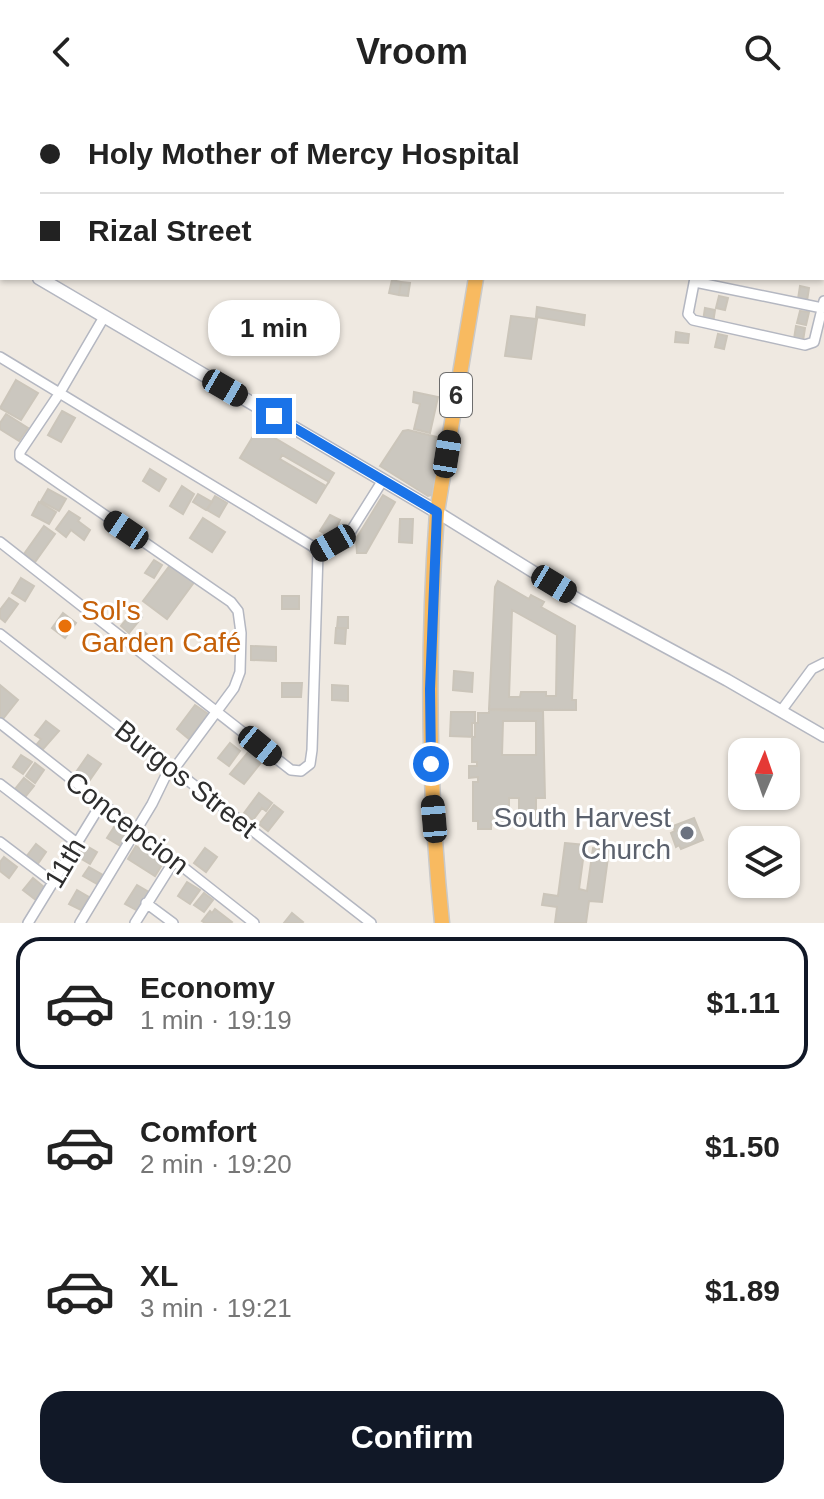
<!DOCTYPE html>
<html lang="en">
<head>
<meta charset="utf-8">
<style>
	:root { --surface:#fff; --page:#f2f2f2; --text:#222; --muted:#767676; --line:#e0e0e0; --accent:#111827 }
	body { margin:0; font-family:Helvetica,sans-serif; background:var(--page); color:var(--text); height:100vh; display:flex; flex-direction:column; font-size:30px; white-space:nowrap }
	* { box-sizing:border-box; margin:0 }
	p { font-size:26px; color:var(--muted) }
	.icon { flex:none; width:44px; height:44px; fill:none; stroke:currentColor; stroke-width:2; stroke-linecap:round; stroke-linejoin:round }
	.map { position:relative; height:819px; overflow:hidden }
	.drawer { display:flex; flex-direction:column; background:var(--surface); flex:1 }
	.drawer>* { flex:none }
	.guide { position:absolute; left:0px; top:0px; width:824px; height:176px; box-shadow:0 2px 6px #0004; display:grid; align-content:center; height:176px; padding:0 40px; background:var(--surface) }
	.needle { width:52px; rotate:2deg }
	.tools { position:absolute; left:728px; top:634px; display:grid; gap:16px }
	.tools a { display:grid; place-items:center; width:72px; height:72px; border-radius:16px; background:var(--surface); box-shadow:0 2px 6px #0004; font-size:40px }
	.end { position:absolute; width:36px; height:36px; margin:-18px; border:10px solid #1a73e8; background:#fff; box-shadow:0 0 0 4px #fff }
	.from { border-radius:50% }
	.bubble { position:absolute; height:56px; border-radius:24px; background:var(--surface); box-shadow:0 2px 6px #0004; font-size:26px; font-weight:600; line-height:56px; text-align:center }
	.car { position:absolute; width:24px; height:48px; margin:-24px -12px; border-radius:10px; box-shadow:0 0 6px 2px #0007; background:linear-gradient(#222 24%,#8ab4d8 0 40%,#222 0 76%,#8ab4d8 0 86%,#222 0) }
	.guide b { display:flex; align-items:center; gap:28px; height:76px; font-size:30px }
	.guide b+b { border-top:2px solid var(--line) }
	.guide i { width:20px; height:20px; background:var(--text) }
	ul { padding:14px 0 0; list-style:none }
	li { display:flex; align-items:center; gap:24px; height:132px; margin:0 16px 12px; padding:0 24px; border:4px solid transparent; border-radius:24px }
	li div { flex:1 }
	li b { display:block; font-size:30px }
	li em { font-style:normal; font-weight:600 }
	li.current { border-color:var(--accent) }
	li>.icon { width:72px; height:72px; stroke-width:1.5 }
	.cta { display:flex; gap:16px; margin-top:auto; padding:16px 40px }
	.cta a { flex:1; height:92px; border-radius:24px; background:var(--accent); color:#fff; font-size:32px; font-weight:600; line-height:92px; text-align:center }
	header { display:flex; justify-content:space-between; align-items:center; height:104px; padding:0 40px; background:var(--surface); font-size:36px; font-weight:600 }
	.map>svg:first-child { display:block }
	.building { fill:#cbc7bf; stroke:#cbc5ba; stroke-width:2; fill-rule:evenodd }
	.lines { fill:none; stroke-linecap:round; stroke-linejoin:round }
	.minor-casing { stroke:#b4b7c1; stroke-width:12 }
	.tertiary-casing { stroke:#b4b7c1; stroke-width:14 }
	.secondary-casing { stroke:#b4b7c1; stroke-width:15 }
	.trunk-casing { stroke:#c9c9c9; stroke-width:17 }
	.minor { stroke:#fff; stroke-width:9 }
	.tertiary { stroke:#fff; stroke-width:11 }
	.secondary { stroke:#fff; stroke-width:12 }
	.trunk { stroke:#f8ba60; stroke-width:14 }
	.route { stroke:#1a73e8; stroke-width:10 }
	.food-dot { fill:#e8710a; stroke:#fff; stroke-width:3 }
	.worship-dot { fill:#6b7280; stroke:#fff; stroke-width:3 }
	.labels { text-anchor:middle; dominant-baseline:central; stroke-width:6; stroke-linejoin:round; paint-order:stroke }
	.shield { fill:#fff; stroke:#6d6d6d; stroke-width:2 }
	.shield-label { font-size:26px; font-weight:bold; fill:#2e2e2e }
	.food-label { font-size:28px; fill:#c56008; stroke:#fff; text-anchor:start }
	.street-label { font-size:28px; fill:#2e2e2e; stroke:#fff }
	.worship-label { font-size:28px; fill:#5b616d; stroke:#fff; text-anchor:end }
</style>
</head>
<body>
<header><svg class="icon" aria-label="back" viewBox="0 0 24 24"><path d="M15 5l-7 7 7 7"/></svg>Vroom<svg class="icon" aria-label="search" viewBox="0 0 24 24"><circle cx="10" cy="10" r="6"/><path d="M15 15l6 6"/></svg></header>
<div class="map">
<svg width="824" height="819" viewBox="0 0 824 819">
	<rect width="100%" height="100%" fill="#efe9e1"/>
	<path class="building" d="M202 0H280L279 2H207Z
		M392 176 401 178 399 191 389 189Z
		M401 178 410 179 408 192 399 191Z
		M800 182 809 184 807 197 798 195Z
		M719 192 728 194 725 206 716 204Z
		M537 203 585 211 584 221 536 213Z
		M705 204 715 206 713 219 703 217Z
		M800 207 809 208 806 221 797 219Z
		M511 212 537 215 531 255 505 252Z
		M796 222 805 224 803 237 794 235Z
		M676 228 689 230 688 239 675 238Z
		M718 230 727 232 724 245 715 243Z
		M16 276 38 289 21 316 0 304Z
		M414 288 438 293 430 329 414 325 420 300 413 298Z
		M62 307 75 314 61 338 48 331Z
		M6 310 28 324 19 337 0 325V319Z
		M258 324 334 369 316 399 240 354ZM282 351 329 378 326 382 280 355Z
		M408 326 441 334 432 391 428 392 380 362 403 327Z
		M150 365 166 375 159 387 143 377Z
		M182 382 194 390 183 410 170 402Z
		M48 385 66 395 59 407 41 397Z
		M198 390 212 398 206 406 193 398Z
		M383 391 395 398 366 449H357L356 435Z
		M215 392 227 399 219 413 207 406Z
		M39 398 56 408 49 420 32 411Z
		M69 407 80 414 78 417 90 426 84 436 71 426 66 433 56 425Z
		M330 411 340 416 331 433 320 427Z
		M203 414 225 428 212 448 190 434Z
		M400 415H413L412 439 399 438Z
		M44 422 55 430 35 458 24 450Z
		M154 456 162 461 154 474 145 469Z
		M171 460 195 477 167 515 143 497Z
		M21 474 34 482 25 497 12 489Z
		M498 477 529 495 531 491 544 498 541 503 575 522 572 596H576V606L489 605 495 483ZM512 506 557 531 556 592H546V588H521L520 593H509Z
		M282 492H299V505H282Z
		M9 494 18 500 5 518 0 514V506Z
		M134 506 142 513 129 529 121 522Z
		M63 509 76 519 65 534 52 524Z
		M338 513H348V524H337Z
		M336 524 346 525 345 540 335 539Z
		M142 526 155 537 149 544 136 532Z
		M251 542 276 543V557L251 556Z
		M454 567 473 569 472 588 453 586Z
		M282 579H302L301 593H282Z
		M0 581 18 596 2 616 0 614Z
		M332 581 348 582V597L332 596Z
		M195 601 208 610 189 635 177 625Z
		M489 606 543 607 545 694H536V715L519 714V694H509V721L491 720V725H478V717H473V678H478V673L469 674V662H477V658H472V619H478V609H489ZM503 617H536V651H502Z
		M451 608H475V633L450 632Z
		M46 617 59 627 43 645 37 640 41 635 35 631Z
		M230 639 240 647 229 662 218 654Z
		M250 646 263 656 244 680 230 670Z
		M21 651 32 658 23 670 13 663Z
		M88 651 101 660 87 680 74 671Z
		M35 659 44 666 35 679 26 672Z
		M24 674 34 682 25 693 15 685Z
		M259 689 272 699 266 707 262 704 253 716 244 709Z
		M274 701 283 708 268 727 259 720Z
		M694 714 703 736 681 745 679 741 676 743 671 729 675 727 673 722Z
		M114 723 129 732 122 743 107 734Z
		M565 739 585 741 579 785 587 787 593 744 609 746 602 798 589 797 586 819H555L557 803 542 801 544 790 558 792Z
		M36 740 46 748 37 761 26 753Z
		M85 741 97 748 90 760 78 753Z
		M136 742 163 759 155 772 128 755Z
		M205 744 217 753 206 768 194 759Z
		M4 753 17 763 9 774 0 767V758Z
		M89 763 103 771 97 780 83 772Z
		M33 774 45 784 36 796 23 786Z
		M187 778 200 786 190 800 178 792Z
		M137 781 149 788 138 807 125 800Z
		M77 786 89 793 81 806 69 800Z
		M204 789 213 796 204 808 194 801Z
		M215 805 232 818 231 819H205L202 817 210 807 212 809Z
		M292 809 303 818 302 819H284Z"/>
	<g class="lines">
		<defs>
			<path id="minor" d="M345 2 348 0
				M430 2 431 0
				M763 2 764 0
				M822 30 824 31
				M822 78 824 79
				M822 94 824 86
				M822 163 824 164
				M695 174 688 210 693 216 805 241 814 238 824 197
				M695 178 822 204
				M104 213 59 290 20 348V353L25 356 231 498 238 507 241 529 240 568 234 584 174 665
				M0 253 312 442 318 448 312 646 310 660 301 667 291 666 0 438
				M318 448 349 430 383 376
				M0 530 371 819
				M781 607 812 565 824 559
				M0 619 254 819
				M0 680 77 739
				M0 738 54 779
				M146 799 173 819
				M28 819 101 700
				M80 819 152 700 170 663
				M135 819 174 757"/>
			<path id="tertiary" d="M437 408 577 495 727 576 824 632"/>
			<path id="secondary" d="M0 151 2 152
				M39 174 437 408"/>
			<path id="trunk" d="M506 2V0
				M442 819C428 682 427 545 437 408L476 174"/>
		</defs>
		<use href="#minor" class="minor-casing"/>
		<use href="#tertiary" class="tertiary-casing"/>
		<use href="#secondary" class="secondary-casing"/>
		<use href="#trunk" class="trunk-casing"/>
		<use href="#minor" class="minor"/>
		<use href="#tertiary" class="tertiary"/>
		<use href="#secondary" class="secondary"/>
		<use href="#trunk" class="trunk"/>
	</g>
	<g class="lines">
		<path class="route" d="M274 312 437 408 430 585 431 660"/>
	</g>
	<circle class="food-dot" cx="65" cy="522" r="8"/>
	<circle class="worship-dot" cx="687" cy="729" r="8"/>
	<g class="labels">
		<rect class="shield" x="440" y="269" width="32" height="44" rx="6"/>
		<g class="shield-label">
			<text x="456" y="291">6</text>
		</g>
		<g class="food-label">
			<text x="81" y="506">Sol's<tspan x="81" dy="32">Garden Café</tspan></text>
		</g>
		<g class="street-label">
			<text transform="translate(186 675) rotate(38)">Burgos Street</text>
			<text transform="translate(127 719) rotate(38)">Concepcion</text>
			<text transform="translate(65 759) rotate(-59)">11th</text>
		</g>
		<g class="worship-label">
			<text x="671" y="713">South Harvest<tspan x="671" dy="32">Church</tspan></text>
		</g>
	</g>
</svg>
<div class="tools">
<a><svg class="needle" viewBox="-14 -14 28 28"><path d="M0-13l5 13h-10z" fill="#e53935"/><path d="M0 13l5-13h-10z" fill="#767676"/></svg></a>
<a><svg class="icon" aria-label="layers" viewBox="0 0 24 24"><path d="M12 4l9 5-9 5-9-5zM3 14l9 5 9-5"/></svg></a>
</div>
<i class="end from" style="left:431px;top:660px"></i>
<i class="end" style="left:274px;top:312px"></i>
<div class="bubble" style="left:208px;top:196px;width:132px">1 min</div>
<i class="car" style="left:225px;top:284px;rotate:120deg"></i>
<i class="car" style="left:447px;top:350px;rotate:9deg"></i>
<i class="car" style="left:126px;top:426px;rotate:304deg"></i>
<i class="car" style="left:333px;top:439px;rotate:240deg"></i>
<i class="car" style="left:554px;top:480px;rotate:121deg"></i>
<i class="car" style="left:260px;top:642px;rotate:129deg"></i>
<i class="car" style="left:434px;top:715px;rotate:355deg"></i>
<div class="guide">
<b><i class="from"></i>Holy Mother of Mercy Hospital</b>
<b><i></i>Rizal Street</b>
</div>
</div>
<section class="drawer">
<ul>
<li class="current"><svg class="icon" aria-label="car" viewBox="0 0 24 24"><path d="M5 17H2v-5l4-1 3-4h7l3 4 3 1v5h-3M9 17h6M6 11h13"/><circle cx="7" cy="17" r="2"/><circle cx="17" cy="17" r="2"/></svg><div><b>Economy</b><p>1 min · 19:19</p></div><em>$1.11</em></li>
<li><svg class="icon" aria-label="car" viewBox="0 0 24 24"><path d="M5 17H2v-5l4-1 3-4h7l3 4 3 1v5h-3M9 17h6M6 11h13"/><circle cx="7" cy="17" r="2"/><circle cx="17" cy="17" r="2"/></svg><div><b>Comfort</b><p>2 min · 19:20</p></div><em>$1.50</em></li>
<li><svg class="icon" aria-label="car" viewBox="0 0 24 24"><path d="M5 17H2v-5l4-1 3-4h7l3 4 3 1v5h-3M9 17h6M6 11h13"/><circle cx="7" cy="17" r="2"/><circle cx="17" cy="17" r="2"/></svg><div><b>XL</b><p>3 min · 19:21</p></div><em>$1.89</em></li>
</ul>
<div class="cta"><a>Confirm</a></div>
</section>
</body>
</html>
